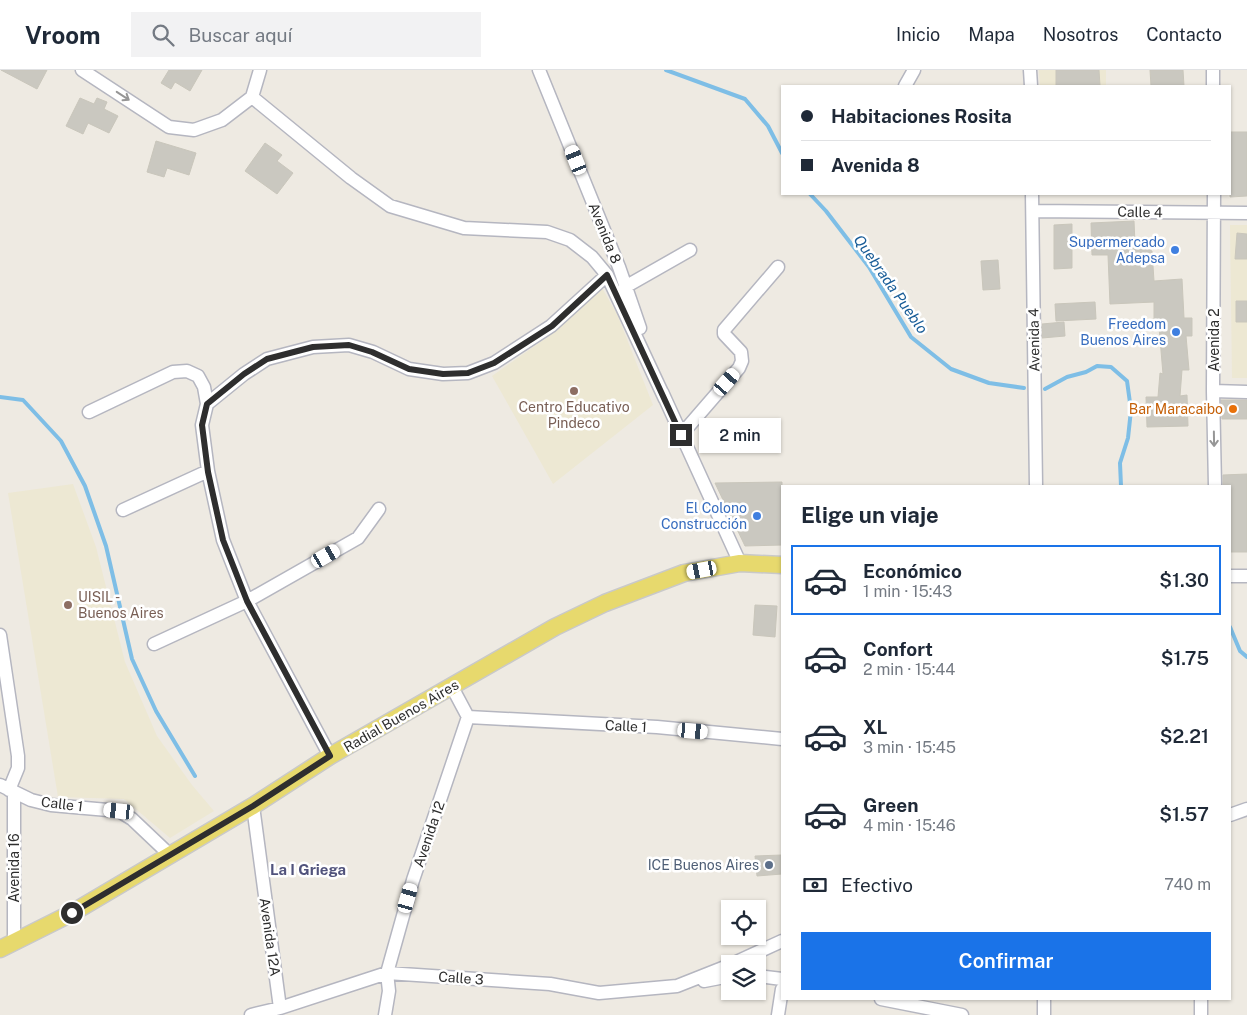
<!DOCTYPE html>
<html lang="es">
<head>
<meta charset="utf-8">
<style>
	:root { --surface:#fff; --page:#f2f2f3; --text:#1f2937; --muted:#747a83; --line:#e0e1e3; --accent:#1a73e8 }
	body { margin:0; font-family:"Public Sans",sans-serif; background:var(--page); color:var(--text); height:100vh; display:flex; flex-direction:column; font-size:19px; white-space:nowrap }
	* { box-sizing:border-box; margin:0 }
	p { font-size:16px; color:var(--muted) }
	.icon { flex:none; width:28px; height:28px; fill:none; stroke:currentColor; stroke-width:2; stroke-linecap:round; stroke-linejoin:round }
	.map { position:relative; flex:1; overflow:hidden }
	.panel { position:absolute; left:781px; top:415px; width:450px; height:515px; display:flex; flex-direction:column; background:var(--surface); border-radius:0px; box-shadow:0 1px 4px #0004 }
	.panel>* { flex:none }
	.guide { position:absolute; left:781px; top:15px; width:450px; height:110px; border-radius:0px; box-shadow:0 1px 4px #0004; display:grid; align-content:center; height:110px; padding:0 20px; background:var(--surface) }
	.buttons { position:absolute; left:721px; top:830px; display:grid; gap:10px }
	.buttons a { display:grid; place-items:center; width:45px; height:45px; border-radius:0px; background:var(--surface); box-shadow:0 1px 4px #0004; font-size:25px }
	.end { position:absolute; width:22px; height:22px; margin:-11px; border:6px solid #2e2e2e; background:#fff; box-shadow:0 0 0 2px #fff }
	.from { border-radius:50% }
	.bubble { position:absolute; height:35px; border-radius:0px; background:var(--surface); box-shadow:0 1px 4px #0004; font-size:16px; font-weight:600; line-height:35px; text-align:center }
	.car { position:absolute; width:15px; height:30px; margin:-15px -8px; border-radius:6px; box-shadow:0 0 4px 1px #0007; background:linear-gradient(#fff 24%,#345 0 40%,#fff 0 76%,#345 0 86%,#fff 0) }
	.guide b { display:flex; align-items:center; gap:18px; height:48px; font-size:19px }
	.guide b+b { border-top:1px solid var(--line) }
	.guide i { width:12px; height:12px; background:var(--text) }
	ul { padding:0; list-style:none }
	li { display:flex; align-items:center; gap:15px; height:70px; margin:0 10px 8px; padding:0 10px; border:2px solid transparent; border-radius:0px }
	li div { flex:1 }
	li b { display:block; font-size:19px }
	li em { font-style:normal; font-weight:600 }
	li.active { border-color:var(--accent) }
	li>.icon { width:45px; height:45px; stroke-width:1.5 }
	h2 { padding:0 20px; font-size:22px; line-height:60px }
	.pay { display:flex; align-items:center; gap:12px; height:55px; padding:0 20px; font-size:19px }
	.pay p { margin-inline-start:auto }
	.cta { display:flex; gap:10px; margin-top:auto; padding:10px 20px }
	.cta a { flex:1; height:58px; border-radius:0px; background:var(--accent); color:#fff; font-size:20px; font-weight:600; line-height:58px; text-align:center }
	header { display:flex; align-items:center; gap:30px; box-sizing:border-box; height:70px; padding:0 25px; background:var(--surface); border-bottom:1px solid var(--line) }
	header strong { font-size:24px }
	nav { display:flex; gap:28px; margin-inline-start:auto; font-size:18px }
	.search { width:350px; height:45px; background:var(--page); display:flex; align-items:center; gap:12px; box-sizing:border-box; padding:0 18px; border-radius:0px; color:var(--muted); font-size:19px }
	.map>svg:first-child { display:block }
	.education { fill:#ede8d3 }
	.lines { fill:none; stroke-linecap:round; stroke-linejoin:round }
	.stream { stroke:#7ebee6; stroke-width:4 }
	.building { fill:#cac8c0; stroke:#c9c6bb }
	.minor-casing { stroke:#b5b6c0; stroke-width:15 }
	.major-casing { stroke:#c9c9c9; stroke-width:19 }
	.minor { stroke:#fff; stroke-width:12 }
	.major { stroke:#e7d96d; stroke-width:16 }
	.oneway { stroke:#969696 }
	.route { stroke:#2e2e2e; stroke-width:6 }
	.shop-dot { fill:#3f7fe0; stroke:#fff; stroke-width:2 }
	.education-dot { fill:#8d6e63; stroke:#fff; stroke-width:2 }
	.food-dot { fill:#e8710a; stroke:#fff; stroke-width:2 }
	.service-dot { fill:#5c6f8a; stroke:#fff; stroke-width:2 }
	.labels { text-anchor:middle; dominant-baseline:central; stroke-width:5; stroke-linejoin:round; paint-order:stroke }
	.street-label { font-size:14px; fill:#2e2e2e; stroke:#fff }
	.shop-label { font-size:14px; fill:#366cbe; stroke:#fff; text-anchor:end }
	.education-label { font-size:14px; fill:#785e54; stroke:#fff }
	.food-label { font-size:14px; fill:#c56008; stroke:#fff; text-anchor:end }
	.service-label { font-size:14px; fill:#4e5e75; stroke:#fff; text-anchor:end }
	.water-label { font-size:15px; font-style:italic; fill:#185c97; stroke:#fff }
	.neighbourhood-label { font-size:15px; font-weight:bold; fill:#51537c; stroke:#fff }
</style>
</head>
<body>
<header>
<strong>Vroom</strong>
<div class="search"><svg class="icon" aria-label="search" viewBox="0 0 24 24"><circle cx="10" cy="10" r="6"/><path d="M15 15l6 6"/></svg>Buscar aquí</div>
<nav><a>Inicio</a><a>Mapa</a><a>Nosotros</a><a>Contacto</a></nav>
</header>
<div class="map">
<svg width="1247" height="945" viewBox="0 0 1247 945">
	<rect width="100%" height="100%" fill="#eeeae2"/>
	<path class="education" d="M1039 0H1106V16H1040Z
		M1230 155H1247V308H1232Z
		M602 218 617 244 653 335 553 414 492 306 556 261Z
		M73 414 96 477 125 592 157 666 192 715 214 741 170 768 124 729 58 727 8 423Z"/>
	<g class="lines">
		<path class="stream" d="M666 0 745 29 768 56 782 83
			M810 124 826 141 869 197 911 267 951 299 989 313 1024 318
			M1045 319 1067 307 1086 302 1097 296 1111 297 1127 311 1131 340 1128 368 1120 393 1121 416
			M0 327 23 330 61 371 85 416 106 476 132 589 156 641 195 706
			M1230 557 1240 581 1247 587"/>
	</g>
	<path class="building" d="M1 0H47L37 19Z
		M169 0H202L190 21 175 12 171 19 161 13Z
		M1056 0H1099L1100 16H1056Z
		M1150 0H1183L1184 16H1151Z
		M80 28 94 34 97 28 107 32 104 39 118 46 109 63 88 53 83 64 66 56Z
		M1230 62H1247V126L1230 127Z
		M156 71 196 83 189 105 167 98 164 107 147 102Z
		M265 73 282 85 277 91 293 103 277 124 245 101Z
		M1134 151 1135 174 1152 181 1154 211 1182 209 1184 248H1192V266H1186L1189 300H1182L1180 326 1187 325 1188 356 1147 357 1146 327H1158L1160 303 1163 304 1159 257H1154V232L1110 234 1108 185H1092L1091 153Z
		M1072 154V198L1054 199V155Z
		M1237 163 1247 164V189H1235Z
		M998 190 1000 219 983 220 981 191Z
		M1236 231H1247V252H1236Z
		M1095 232 1096 249 1056 251 1055 234Z
		M1064 252 1065 266 1042 268V254Z
		M1221 330H1247V349H1222Z
		M1247 404V482H1230V416H1223V405Z
		M782 412V475L745 476 715 413Z
		M755 535 777 536 775 567 753 565Z
		M782 785V804L757 806 755 786Z"/>
	<g class="lines">
		<defs>
			<path id="minor" d="M82 0 169 57 194 60 222 50 252 27 260 0
				M539 0 619 197 640 258
				M1030 0 1031 16
				M1213 0V16
				M905 16 914 0
				M252 27 351 108 390 136 464 158 547 162 570 170 592 187 607 205 665 329
				M1032 124 1036 416
				M1214 124 1213 321 1215 416
				M1033 141 1247 143
				M625 217 690 180
				M1213 321 1247 322
				M662 322 740 493
				M207 334 244 304 267 289 313 277 349 275 373 282 409 299 443 304 468 303 494 293 551 256 607 205
				M89 342 173 302 187 301 198 306 204 317 207 334 202 355 208 401 223 470 247 531 330 686
				M681 365 739 298 742 291 741 282 724 264V260L778 197
				M123 440 208 401
				M1230 506H1247
				M0 565 18 686V698L9 720
				M154 574 247 531 358 468 379 439
				M468 647 657 657 782 669
				M0 715 31 730 51 735 119 741 132 749 170 785
				M253 736 280 938
				M1230 745 1247 739
				M14 873V722
				M732 894 782 871
				M758 906 782 909
				M704 911 730 906
				M881 929 962 945
				M1044 929V945
				M251 945 280 938 387 903 550 914 599 923 677 916 730 895
				M385 945 389 921 387 903 413 810 468 647 452 617
				M778 945 782 919
				M1201 945V929"/>
			<path id="major" d="M0 879 72 843 253 736 330 686 555 557 605 533 684 503 740 493 782 495"/>
		</defs>
		<use href="#minor" class="minor-casing"/>
		<use href="#major" class="major-casing"/>
		<use href="#minor" class="minor"/>
		<use href="#major" class="major"/>
	</g>
	<defs><path id="oneway-shaft" d="M-6 0H5M1.5-3L5.5 0L1.5 3" fill="none" stroke-width="1.6" stroke-linecap="round" stroke-linejoin="round" transform="scale(1.25)"/></defs>
	<g class="oneway">
		<use href="#oneway-shaft" transform="translate(123 26) rotate(33)"/>
		<use href="#oneway-shaft" transform="translate(1214 369) rotate(89)"/>
	</g>
	<g class="lines">
		<path class="route" d="M72 843 253 736 330 686 247 531 223 470 208 402 202 355 207 334 244 304 267 289 313 277 349 275 372 282 409 299 443 304 468 303 494 293 552 256 607 205 681 365"/>
	</g>
	<g class="shop-dot">
		<circle cx="1175" cy="180" r="5"/>
		<circle cx="1176" cy="262" r="5"/>
		<circle cx="757" cy="446" r="5"/>
	</g>
	<g class="education-dot">
		<circle cx="574" cy="321" r="5"/>
		<circle cx="68" cy="535" r="5"/>
	</g>
	<circle class="food-dot" cx="1233" cy="339" r="5"/>
	<circle class="service-dot" cx="769" cy="795" r="5"/>
	<g class="labels">
		<g class="street-label">
			<text transform="translate(1140 142) rotate(1)">Calle 4</text>
			<text transform="translate(605 163) rotate(68)">Avenida 8</text>
			<text transform="translate(1034 270) rotate(-91)">Avenida 4</text>
			<text transform="translate(1214 270) rotate(-90)">Avenida 2</text>
			<text transform="translate(401 646) rotate(-30)">Radial Buenos Aires</text>
			<text transform="translate(626 656) rotate(3)">Calle 1</text>
			<text transform="translate(62 734) rotate(7)">Calle 1</text>
			<text transform="translate(429 764) rotate(-71)">Avenida 12</text>
			<text transform="translate(14 798) rotate(-90)">Avenida 16</text>
			<text transform="translate(270 867) rotate(82)">Avenida 12A</text>
			<text transform="translate(461 908) rotate(4)">Calle 3</text>
		</g>
		<g class="shop-label">
			<text x="1165" y="172">Supermercado<tspan x="1165" dy="16">Adepsa</tspan></text>
			<text x="1166" y="254">Freedom<tspan x="1166" dy="16">Buenos Aires</tspan></text>
			<text x="747" y="438">El Colono<tspan x="747" dy="16">Construcción</tspan></text>
		</g>
		<g class="education-label">
			<text x="574" y="337">Centro Educativo<tspan x="574" dy="16">Pindeco</tspan></text>
			<text x="78" y="527" text-anchor="start">UISIL -<tspan x="78" dy="16">Buenos Aires</tspan></text>
		</g>
		<g class="food-label">
			<text x="1223" y="339">Bar Maracaibo</text>
		</g>
		<g class="service-label">
			<text x="759" y="795">ICE Buenos Aires</text>
		</g>
		<g class="water-label">
			<text transform="translate(891 214) rotate(55)">Quebrada Pueblo</text>
		</g>
		<g class="neighbourhood-label">
			<text x="308" y="799">La I Griega</text>
		</g>
	</g>
</svg>
<div class="buttons">
<a><svg class="icon" aria-label="locate" viewBox="0 0 24 24"><circle cx="12" cy="12" r="6"/><path d="M12 2v4M12 18v4M2 12h4M18 12h4"/></svg></a>
<a><svg class="icon" aria-label="layers" viewBox="0 0 24 24"><path d="M12 4l9 5-9 5-9-5zM3 14l9 5 9-5"/></svg></a>
</div>
<i class="end from" style="left:72px;top:843px"></i>
<i class="end" style="left:681px;top:365px"></i>
<div class="bubble" style="left:699px;top:348px;width:82px">2 min</div>
<i class="car" style="left:576px;top:90px;rotate:338deg"></i>
<i class="car" style="left:727px;top:312px;rotate:41deg"></i>
<i class="car" style="left:326px;top:486px;rotate:60deg"></i>
<i class="car" style="left:702px;top:500px;rotate:259deg"></i>
<i class="car" style="left:693px;top:661px;rotate:95deg"></i>
<i class="car" style="left:119px;top:741px;rotate:276deg"></i>
<i class="car" style="left:408px;top:828px;rotate:16deg"></i>
<div class="guide">
<b><i class="from"></i>Habitaciones Rosita</b>
<b><i></i>Avenida 8</b>
</div>
<section class="panel">
<h2>Elige un viaje</h2>
<ul>
<li class="active"><svg class="icon" aria-label="car" viewBox="0 0 24 24"><path d="M5 17H2v-5l4-1 3-4h7l3 4 3 1v5h-3M9 17h6M6 11h13"/><circle cx="7" cy="17" r="2"/><circle cx="17" cy="17" r="2"/></svg><div><b>Económico</b><p>1 min · 15:43</p></div><em>$1.30</em></li>
<li><svg class="icon" aria-label="car" viewBox="0 0 24 24"><path d="M5 17H2v-5l4-1 3-4h7l3 4 3 1v5h-3M9 17h6M6 11h13"/><circle cx="7" cy="17" r="2"/><circle cx="17" cy="17" r="2"/></svg><div><b>Confort</b><p>2 min · 15:44</p></div><em>$1.75</em></li>
<li><svg class="icon" aria-label="car" viewBox="0 0 24 24"><path d="M5 17H2v-5l4-1 3-4h7l3 4 3 1v5h-3M9 17h6M6 11h13"/><circle cx="7" cy="17" r="2"/><circle cx="17" cy="17" r="2"/></svg><div><b>XL</b><p>3 min · 15:45</p></div><em>$2.21</em></li>
<li><svg class="icon" aria-label="car" viewBox="0 0 24 24"><path d="M5 17H2v-5l4-1 3-4h7l3 4 3 1v5h-3M9 17h6M6 11h13"/><circle cx="7" cy="17" r="2"/><circle cx="17" cy="17" r="2"/></svg><div><b>Green</b><p>4 min · 15:46</p></div><em>$1.57</em></li>
</ul>
<div class="pay"><svg class="icon" aria-label="cash" viewBox="0 0 24 24"><path d="M3 7h18v10H3z"/><circle cx="12" cy="12" r="2"/></svg>Efectivo<p>740 m</p></div>
<div class="cta"><a>Confirmar</a></div>
</section>
</div>
</body>
</html>
